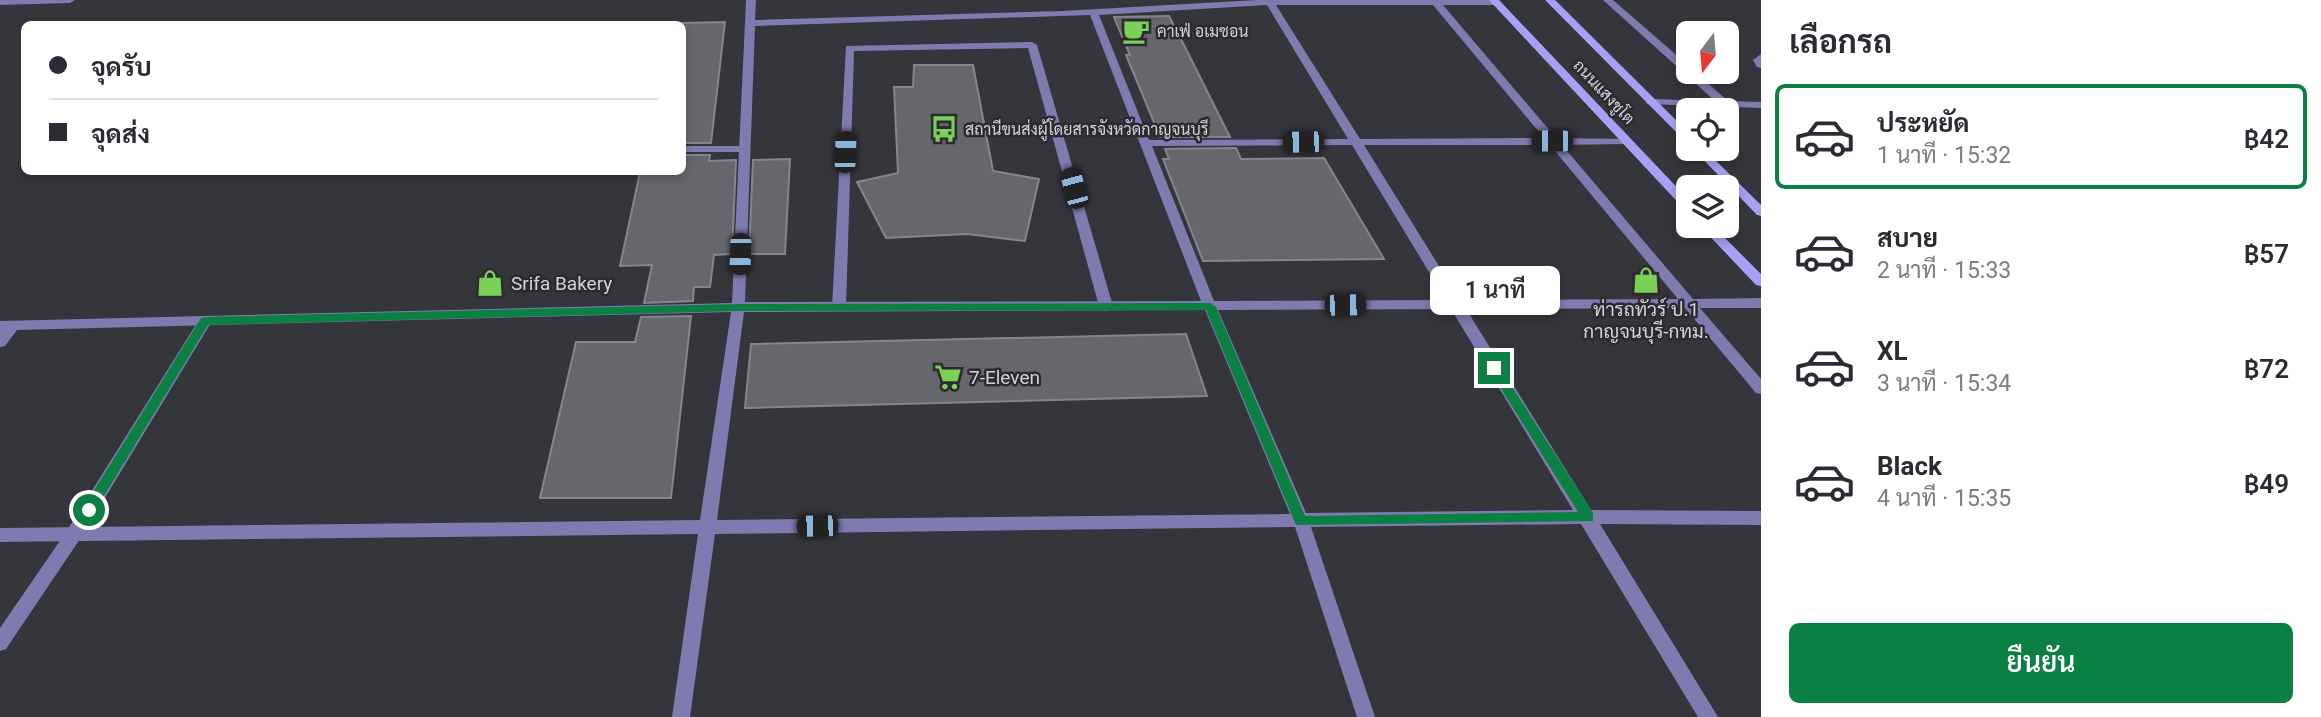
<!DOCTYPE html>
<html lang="th">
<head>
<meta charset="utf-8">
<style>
	:root { --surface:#fff; --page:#f2f2f3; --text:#2b2b33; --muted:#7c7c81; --line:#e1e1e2; --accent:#0b8043 }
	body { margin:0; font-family:Roboto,Sarabun,sans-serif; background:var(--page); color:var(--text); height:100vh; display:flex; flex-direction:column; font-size:26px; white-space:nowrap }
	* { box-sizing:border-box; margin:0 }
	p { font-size:23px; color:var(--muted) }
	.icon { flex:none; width:38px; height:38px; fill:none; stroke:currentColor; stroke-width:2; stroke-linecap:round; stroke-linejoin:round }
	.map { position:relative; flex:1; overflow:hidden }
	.panel { display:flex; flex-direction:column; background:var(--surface); width:560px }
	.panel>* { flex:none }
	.hud { position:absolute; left:21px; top:21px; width:665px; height:154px; border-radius:10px; box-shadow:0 4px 10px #0003; display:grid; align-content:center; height:154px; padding:0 28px; background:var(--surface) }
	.needle { width:46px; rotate:196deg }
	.buttons { position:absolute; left:1676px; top:21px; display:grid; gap:14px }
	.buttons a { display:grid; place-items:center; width:63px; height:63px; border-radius:10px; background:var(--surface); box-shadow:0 4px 10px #0003; font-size:35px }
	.end { position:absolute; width:32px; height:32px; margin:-16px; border:9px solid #0b8043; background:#fff; box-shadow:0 0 0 4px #fff }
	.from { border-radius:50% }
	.bubble { position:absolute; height:49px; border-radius:10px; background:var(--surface); box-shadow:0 4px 10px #0003; font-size:23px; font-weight:600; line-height:49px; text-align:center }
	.car { position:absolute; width:21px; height:42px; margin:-21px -10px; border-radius:9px; box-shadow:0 0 5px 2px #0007; background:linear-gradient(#222 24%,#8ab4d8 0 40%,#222 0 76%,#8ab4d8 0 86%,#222 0) }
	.hud b { display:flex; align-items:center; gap:24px; height:66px; font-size:26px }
	.hud b+b { border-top:2px solid var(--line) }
	.hud i { width:18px; height:18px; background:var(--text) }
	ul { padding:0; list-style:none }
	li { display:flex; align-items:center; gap:21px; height:105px; margin:0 14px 10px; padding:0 14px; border:4px solid transparent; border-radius:10px }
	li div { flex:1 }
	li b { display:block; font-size:26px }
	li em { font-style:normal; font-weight:600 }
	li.active { border-color:var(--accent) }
	li>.icon { width:63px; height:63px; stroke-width:1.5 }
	h2 { padding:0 28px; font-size:32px; line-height:84px }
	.primary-button { display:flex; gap:14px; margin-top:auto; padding:14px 28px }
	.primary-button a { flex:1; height:80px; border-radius:10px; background:var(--accent); color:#fff; font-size:28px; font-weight:600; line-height:80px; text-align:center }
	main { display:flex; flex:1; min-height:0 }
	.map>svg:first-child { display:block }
	.building { fill:#66666d; stroke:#85858c; stroke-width:2 }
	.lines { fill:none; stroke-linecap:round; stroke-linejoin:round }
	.lane { fill:#7f7ab0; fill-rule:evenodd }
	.street { fill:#7f7ab0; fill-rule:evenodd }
	.secondary { fill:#a8a0f5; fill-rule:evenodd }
	.route { fill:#0b8043 }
	.labels { text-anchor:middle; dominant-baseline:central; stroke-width:5; stroke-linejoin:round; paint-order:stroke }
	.far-poi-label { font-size:16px; fill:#d3d3d7; stroke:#2b2b31; text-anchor:start }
	.far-street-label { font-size:16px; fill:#d3d3d7; stroke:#2b2b31 }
	.poi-label { font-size:19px; fill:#d3d3d7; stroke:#2b2b31; text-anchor:start }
</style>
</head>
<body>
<main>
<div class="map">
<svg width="1761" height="717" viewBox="0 0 1761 717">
	<rect width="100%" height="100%" fill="#35353c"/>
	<path class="building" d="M1169 16 1186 49 1230 137H1160L1126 55H1130L1114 17Z
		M725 22 711 143H682V23Z
		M914 65H973L993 171 1039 179 1025 241 967 234 886 238 857 182 898 173 894 87H913Z
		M1236 148 1241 159 1324 158 1384 259 1203 261 1163 159H1169L1165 149Z
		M682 155H710L709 161 736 160 732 254 714 255 710 287H694L693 301 644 303 652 265 620 266 640 172H682Z
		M790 159 785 254H749L753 160Z
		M691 316 671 498H540L576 342H635L641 317Z
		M1186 334 1207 396 745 408 751 344Z"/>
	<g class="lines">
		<path class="lane" d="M1603 0H1613L1689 66V72H1695L1728 101 1761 102V108L1647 104 1646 102 1651 99 1715 101Z
			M1032 42 1037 45 1113 306 1111 309 1106 311 1099 306 1028 48 854 51 846 307 844 310H834L832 307 846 46Z
			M1761 54V68L1757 67 1753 60Z
			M682 146H743L749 149 743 152H682Z
			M205 316 212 321 80 539 6 649 0 651V628L68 529 200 318Z"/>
		<path class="street" d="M0 0H75L70 3 0 5Z
			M746 0H756L755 20 1062 11 1257 0H1499L1501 2 1496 5H1443L1556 138 1630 139 1632 141 1626 144 1562 145 1693 299 1761 298V308H1700L1761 379V394L1756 393 1685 308 1466 309 1591 510 1761 511V525L1600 524 1718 717H1698L1581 524 1311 527 1375 717H1357L1295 527 715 534 690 717H672L698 534 0 542V528L700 520 731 312 17 330 5 346 0 347V321L732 303ZM1267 5 1348 139 1149 140 1099 15ZM1276 5H1433L1544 138 1360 139ZM1090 15 1201 301 745 302 755 26ZM1352 145 1446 300 1214 301 1152 146ZM1364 145H1550L1678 299 1460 300ZM1451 309 1573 510 1306 513 1218 310ZM1205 310 1290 514 717 520 744 312Z"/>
		<path class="secondary" d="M1489 0H1499L1689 200V211L1685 210Z
			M1545 0H1555L1689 133V142L1685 141Z
			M1693 149H1704L1761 205V216L1757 215Z
			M1700 226H1713L1761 274V286L1756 285Z"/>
	</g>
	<path class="route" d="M1210 303 1216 307 1305 516 1578 512 1490 371 1488 368 1494 364 1498 365 1593 513V521L1296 525 1206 310 738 311 208 325 93 514H84L82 510 201 318 205 317 738 304Z"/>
	<defs>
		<symbol id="cafe-bare" viewBox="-9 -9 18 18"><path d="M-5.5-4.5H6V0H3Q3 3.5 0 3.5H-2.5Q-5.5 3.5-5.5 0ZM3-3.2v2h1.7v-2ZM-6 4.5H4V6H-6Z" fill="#7bd156" stroke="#2b2b31" stroke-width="2.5" paint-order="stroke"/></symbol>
		<symbol id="bus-bare" viewBox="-9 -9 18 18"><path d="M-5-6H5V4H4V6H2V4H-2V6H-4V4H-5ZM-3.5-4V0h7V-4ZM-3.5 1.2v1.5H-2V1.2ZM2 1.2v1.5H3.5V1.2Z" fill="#7bd156" stroke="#2b2b31" stroke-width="2.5" paint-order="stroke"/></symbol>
		<symbol id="shop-bare" viewBox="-9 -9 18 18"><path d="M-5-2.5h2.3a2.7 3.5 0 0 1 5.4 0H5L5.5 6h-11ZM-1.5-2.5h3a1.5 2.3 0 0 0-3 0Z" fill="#7bd156" stroke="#2b2b31" stroke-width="2.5" paint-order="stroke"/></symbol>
		<symbol id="supermarket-bare" viewBox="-9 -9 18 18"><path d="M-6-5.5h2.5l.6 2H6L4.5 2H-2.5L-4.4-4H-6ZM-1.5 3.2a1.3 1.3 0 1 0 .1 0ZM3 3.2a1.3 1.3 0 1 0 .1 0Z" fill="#7bd156" stroke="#2b2b31" stroke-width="2.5" paint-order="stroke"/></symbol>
	</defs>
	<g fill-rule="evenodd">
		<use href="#cafe-bare" x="1117" y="12" width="38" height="38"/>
		<use href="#bus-bare" x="925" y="110" width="38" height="38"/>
		<use href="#shop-bare" x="1627" y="261" width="38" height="38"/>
		<use href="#shop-bare" x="471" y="264" width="38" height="38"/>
		<use href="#supermarket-bare" x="929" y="358" width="38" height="38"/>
	</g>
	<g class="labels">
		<g class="far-poi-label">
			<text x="1157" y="31">คาเฟ่ อเมซอน</text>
			<text x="965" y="129">สถานีขนส่งผู้โดยสารจังหวัดกาญจนบุรี</text>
		</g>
		<g class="far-street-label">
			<text transform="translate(1604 92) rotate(47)">ถนนแสงชูโต</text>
		</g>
		<g class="poi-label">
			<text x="511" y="283">Srifa Bakery</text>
			<text x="1646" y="309" text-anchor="middle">ท่ารถทัวร์ ป.1<tspan x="1646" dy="22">กาญจนบุรี-กทม.</tspan></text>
			<text x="969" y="377">7-Eleven</text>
		</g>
	</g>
</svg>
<div class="buttons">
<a><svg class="needle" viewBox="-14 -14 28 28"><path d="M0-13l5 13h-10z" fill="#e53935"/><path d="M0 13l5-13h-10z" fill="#7c7c81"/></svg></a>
<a><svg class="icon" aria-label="locate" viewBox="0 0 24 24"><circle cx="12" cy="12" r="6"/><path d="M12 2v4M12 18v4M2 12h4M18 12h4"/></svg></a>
<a><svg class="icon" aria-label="layers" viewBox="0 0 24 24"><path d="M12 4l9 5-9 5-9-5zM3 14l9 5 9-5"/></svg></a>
</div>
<i class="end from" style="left:89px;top:510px"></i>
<i class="end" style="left:1494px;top:368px"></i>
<div class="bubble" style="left:1430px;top:266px;width:130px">1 นาที</div>
<i class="car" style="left:1552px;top:141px;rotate:270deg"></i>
<i class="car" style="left:1303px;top:142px;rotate:269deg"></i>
<i class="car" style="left:845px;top:152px;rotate:2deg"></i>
<i class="car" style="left:1074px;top:188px;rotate:345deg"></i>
<i class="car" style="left:740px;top:254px;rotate:182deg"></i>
<i class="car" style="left:1345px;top:305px;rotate:89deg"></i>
<i class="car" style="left:817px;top:526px;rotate:269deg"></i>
<div class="hud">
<b><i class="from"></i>จุดรับ</b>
<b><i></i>จุดส่ง</b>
</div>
</div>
<section class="panel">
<h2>เลือกรถ</h2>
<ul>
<li class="active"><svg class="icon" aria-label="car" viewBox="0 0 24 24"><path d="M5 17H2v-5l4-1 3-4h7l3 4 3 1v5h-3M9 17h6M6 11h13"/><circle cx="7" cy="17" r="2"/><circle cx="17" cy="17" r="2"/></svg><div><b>ประหยัด</b><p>1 นาที · 15:32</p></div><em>฿42</em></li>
<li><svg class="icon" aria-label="car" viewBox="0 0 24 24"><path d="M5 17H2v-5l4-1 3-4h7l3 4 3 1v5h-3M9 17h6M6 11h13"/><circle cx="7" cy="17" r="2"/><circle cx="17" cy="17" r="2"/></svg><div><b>สบาย</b><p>2 นาที · 15:33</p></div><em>฿57</em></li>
<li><svg class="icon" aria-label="car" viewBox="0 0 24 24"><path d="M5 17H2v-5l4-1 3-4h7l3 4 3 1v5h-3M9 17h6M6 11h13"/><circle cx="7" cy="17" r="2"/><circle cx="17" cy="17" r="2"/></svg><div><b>XL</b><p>3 นาที · 15:34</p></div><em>฿72</em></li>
<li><svg class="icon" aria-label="car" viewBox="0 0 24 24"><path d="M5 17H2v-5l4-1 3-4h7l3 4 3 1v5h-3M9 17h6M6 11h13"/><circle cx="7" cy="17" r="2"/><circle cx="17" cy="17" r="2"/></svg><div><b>Black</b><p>4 นาที · 15:35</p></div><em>฿49</em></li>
</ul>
<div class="primary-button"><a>ยืนยัน</a></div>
</section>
</main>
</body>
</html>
